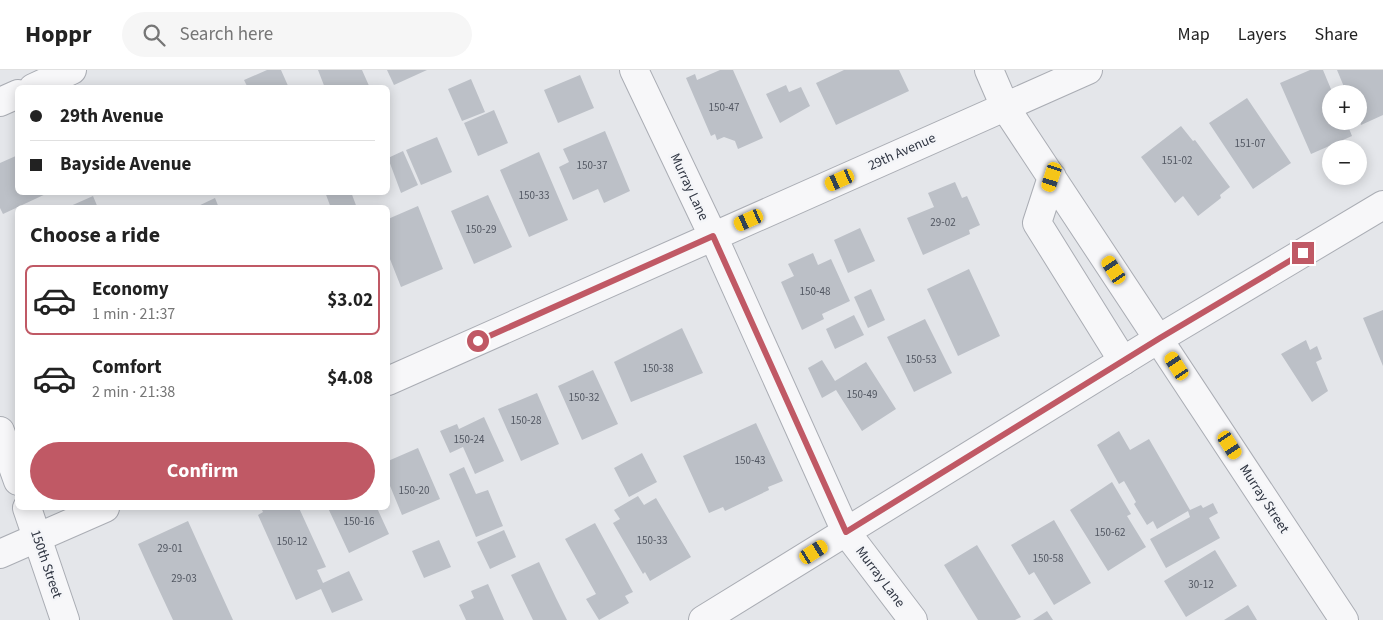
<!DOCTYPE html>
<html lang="en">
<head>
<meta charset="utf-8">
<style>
	:root { --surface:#fff; --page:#f6f6f6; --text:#222; --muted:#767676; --line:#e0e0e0; --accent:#c05965 }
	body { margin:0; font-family:"Source Sans 3",sans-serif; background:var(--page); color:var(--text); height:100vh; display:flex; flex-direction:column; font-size:19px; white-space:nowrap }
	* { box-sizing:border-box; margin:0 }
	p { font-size:16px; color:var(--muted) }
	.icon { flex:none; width:28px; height:28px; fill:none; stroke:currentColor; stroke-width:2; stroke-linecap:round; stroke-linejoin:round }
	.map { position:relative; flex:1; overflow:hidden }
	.panel { position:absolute; left:15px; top:135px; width:375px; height:305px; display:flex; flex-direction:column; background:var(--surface); border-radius:8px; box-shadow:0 2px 12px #0003 }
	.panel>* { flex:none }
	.guide { position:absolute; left:15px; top:15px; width:375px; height:110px; border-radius:8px; box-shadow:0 2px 12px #0003; display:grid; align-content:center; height:110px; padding:0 15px; background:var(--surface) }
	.tools { position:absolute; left:1322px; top:15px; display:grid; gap:10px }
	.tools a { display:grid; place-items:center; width:45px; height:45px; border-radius:50%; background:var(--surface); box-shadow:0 2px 12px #0003; font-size:25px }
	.end { position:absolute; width:22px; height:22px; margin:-11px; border:6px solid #c05965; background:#fff; box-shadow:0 0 0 2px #fff }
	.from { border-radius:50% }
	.car { position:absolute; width:15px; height:30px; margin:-15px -8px; border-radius:6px; box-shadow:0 0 4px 1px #0007; background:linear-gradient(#f5c518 24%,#345 0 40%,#f5c518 0 76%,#345 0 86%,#f5c518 0) }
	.guide b { display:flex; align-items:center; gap:18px; height:48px; font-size:19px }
	.guide b+b { border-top:1px solid var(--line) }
	.guide i { width:12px; height:12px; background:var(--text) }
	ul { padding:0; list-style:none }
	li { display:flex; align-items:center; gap:15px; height:70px; margin:0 10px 8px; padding:0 5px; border:2px solid transparent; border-radius:8px }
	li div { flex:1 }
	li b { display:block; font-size:19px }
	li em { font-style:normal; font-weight:700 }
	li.active { border-color:var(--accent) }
	li>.icon { width:45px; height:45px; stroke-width:1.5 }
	h2 { padding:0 15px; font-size:22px; line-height:60px }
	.cta { display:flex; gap:10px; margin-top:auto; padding:10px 15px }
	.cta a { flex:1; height:58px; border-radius:30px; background:var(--accent); color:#fff; font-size:20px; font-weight:700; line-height:58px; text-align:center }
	header { display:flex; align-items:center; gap:30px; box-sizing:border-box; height:70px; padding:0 25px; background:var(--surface); border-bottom:1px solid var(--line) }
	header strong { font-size:24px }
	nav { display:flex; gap:28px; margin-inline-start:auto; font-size:18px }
	.search { width:350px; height:45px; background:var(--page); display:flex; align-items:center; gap:12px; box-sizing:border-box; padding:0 18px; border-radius:28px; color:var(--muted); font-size:19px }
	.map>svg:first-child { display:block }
	.building { fill:#bcc0c7 }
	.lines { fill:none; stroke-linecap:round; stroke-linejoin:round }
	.minor-casing { stroke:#aaadb4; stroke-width:30 }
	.tertiary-casing { stroke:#aaadb4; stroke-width:30 }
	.minor { stroke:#f7f7f9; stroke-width:28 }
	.tertiary { stroke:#f7f7f9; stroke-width:28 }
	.route { stroke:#c05965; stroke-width:6 }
	.labels { text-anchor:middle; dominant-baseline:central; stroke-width:5; stroke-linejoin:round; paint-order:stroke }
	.number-label { font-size:11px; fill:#525762 }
	.street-label { font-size:14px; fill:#2e3441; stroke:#f4f5f8 }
</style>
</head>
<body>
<header>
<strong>Hoppr</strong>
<div class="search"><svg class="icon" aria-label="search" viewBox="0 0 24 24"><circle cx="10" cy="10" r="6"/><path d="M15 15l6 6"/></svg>Search here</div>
<nav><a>Map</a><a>Layers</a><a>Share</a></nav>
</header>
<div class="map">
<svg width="1383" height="550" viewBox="0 0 1383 550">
	<rect width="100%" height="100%" fill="#e4e6ea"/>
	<path class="building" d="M267 0H281L289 18H248L244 10Z
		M318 0H362L370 18H325Z
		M387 0H427L394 15Z
		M720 0H733L763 68 738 79 735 71 724 67 717 70 715 64 711 66 686 8 695 4 697 10Z
		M844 0H899L909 21 836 55 816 13Z
		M1310 0H1323L1333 24H1331V51H1346L1352 66 1311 84 1280 13Z
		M1337 0H1383V45L1361 55 1359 49V24H1347Z
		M580 5 594 38 558 53 544 20Z
		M471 9 485 42 462 51 448 19Z
		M786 15 789 22 801 17 810 36 780 53 766 24Z
		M1247 28 1291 93 1253 119 1209 53Z
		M494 40 508 73 478 86 464 53Z
		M1181 56 1193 71 1195 70 1230 117 1220 125 1221 128 1198 146 1183 126 1175 133 1141 87Z
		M605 61 630 121 604 133 598 119 573 130 559 97 569 92 563 79Z
		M437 67 452 102 421 115 406 80Z
		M403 81 418 115 401 123 388 88Z
		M539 82 568 150 529 167 500 100Z
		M18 85V122H50L3 144 0 138V93Z
		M955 112 962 128 967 126 980 155 969 160 970 164 923 185 907 148 934 137 928 123Z
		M325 122H351L357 138H331Z
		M488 125 512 177 474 194 451 141Z
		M93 126 98 138H66Z
		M215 128 219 138H194Z
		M418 136 443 199 401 217 388 184V149Z
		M860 158 875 191 848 203 834 170Z
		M813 183 818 195 831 189 850 231 822 244 824 249 802 260 781 212 794 206 788 194Z
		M969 199 1000 266 958 286 927 219Z
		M871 219 885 250 868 258 854 227Z
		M1383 240V296L1363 248Z
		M854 245 864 265 835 279 826 259Z
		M925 249 952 303 914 322 887 267Z
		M682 258 703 303 631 332 614 292Z
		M1306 270 1310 280 1317 276 1322 289 1316 292 1328 321 1312 332 1281 284Z
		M822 290 835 311 866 292 896 339 862 361 836 320 822 328 808 298Z
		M593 300 618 354 582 370 558 316Z
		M537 323 559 374 521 391 498 339Z
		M484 347 504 391 475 404 463 377 450 383 440 361 457 354 459 359Z
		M756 353 783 411 768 417 769 420 725 441 723 437 709 443 683 386Z
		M1119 361 1130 380 1149 369 1190 440 1201 435 1203 438 1213 433 1218 443 1209 448 1220 468 1166 498 1150 469 1190 447 1188 441 1157 459 1153 451 1147 455 1134 434 1136 432 1124 411 1119 414 1097 375Z
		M418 378 440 429 402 445 388 411V391Z
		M642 383 657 412 629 427 614 398Z
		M464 397 476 424 488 420 503 456 476 467 449 404Z
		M1112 412 1131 444 1127 446 1146 477 1108 501 1070 440Z
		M638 426 644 435 656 428 691 487 650 511 645 502 643 504 613 453 620 449 614 440Z
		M261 438H299L326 497 317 500 323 513 349 501 363 530 332 543 321 519 296 530 258 445 263 442Z
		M328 438H377L389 464 349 483Z
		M1054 450 1091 513 1054 535 1034 502 1029 505 1011 475Z
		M188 451 202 482 233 550H173L152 505 138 474Z
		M595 453 633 522 625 526 629 533 599 550 586 529 596 524 565 469Z
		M504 460 516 487 490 499 477 472Z
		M439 470 451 497 424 508 412 481Z
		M977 475 1021 547 1015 550H978L944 495Z
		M1215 480 1237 516 1186 547 1164 511Z
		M539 492 556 528 567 550H533L511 505Z
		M488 514 504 550H466L459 535 474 528 471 521Z
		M1248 535 1257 550H1224Z
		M1047 541 1053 550H1033Z"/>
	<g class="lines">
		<defs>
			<path id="minor" d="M634 0 713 166 846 462 913 550
				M989 0 1005 37 1344 550
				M33 18 72 0
				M0 32 18 24
				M1052 107 1037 153 1123 291
				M388 311 1088 0
				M0 484 105 438"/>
			<path id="tertiary" d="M0 361 18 411
				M27 438 65 550
				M703 550 1160 268 1383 135"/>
		</defs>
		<use href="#minor" class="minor-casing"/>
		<use href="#tertiary" class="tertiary-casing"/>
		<use href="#minor" class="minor"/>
		<use href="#tertiary" class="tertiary"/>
	</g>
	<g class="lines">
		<path class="route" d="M478 271 713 166 846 462 1160 268 1303 183"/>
	</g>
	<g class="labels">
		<g class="number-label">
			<text x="724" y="37">150-47</text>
			<text x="1250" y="73">151-07</text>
			<text x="1177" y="90">151-02</text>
			<text x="592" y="95">150-37</text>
			<text x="534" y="125">150-33</text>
			<text x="943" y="152">29-02</text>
			<text x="481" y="159">150-29</text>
			<text x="815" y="221">150-48</text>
			<text x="921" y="289">150-53</text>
			<text x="658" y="298">150-38</text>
			<text x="862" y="324">150-49</text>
			<text x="584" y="327">150-32</text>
			<text x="526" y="350">150-28</text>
			<text x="469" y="369">150-24</text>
			<text x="750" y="390">150-43</text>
			<text x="414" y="420">150-20</text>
			<text x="359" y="451">150-16</text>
			<text x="1110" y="462">150-62</text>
			<text x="652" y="470">150-33</text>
			<text x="292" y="471">150-12</text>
			<text x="170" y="478">29-01</text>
			<text x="1048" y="488">150-58</text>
			<text x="184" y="508">29-03</text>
			<text x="1201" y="514">30-12</text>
		</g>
		<g class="street-label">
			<text transform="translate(902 82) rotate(-24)">29th Avenue</text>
			<text transform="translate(689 117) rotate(65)">Murray Lane</text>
			<text transform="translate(1264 429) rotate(57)">Murray Street</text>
			<text transform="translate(46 494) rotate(71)">150th Street</text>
			<text transform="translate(880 507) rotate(53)">Murray Lane</text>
		</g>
	</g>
</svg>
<div class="tools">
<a>+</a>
<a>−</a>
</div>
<i class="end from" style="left:478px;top:271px"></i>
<i class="end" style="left:1303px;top:183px"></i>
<i class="car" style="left:1052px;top:107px;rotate:198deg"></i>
<i class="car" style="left:840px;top:110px;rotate:246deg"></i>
<i class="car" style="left:749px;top:150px;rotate:246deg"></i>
<i class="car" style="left:1114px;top:200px;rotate:327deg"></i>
<i class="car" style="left:1177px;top:296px;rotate:327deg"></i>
<i class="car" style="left:1230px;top:375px;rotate:147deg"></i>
<i class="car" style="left:814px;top:482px;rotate:58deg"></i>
<div class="guide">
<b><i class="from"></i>29th Avenue</b>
<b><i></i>Bayside Avenue</b>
</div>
<section class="panel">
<h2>Choose a ride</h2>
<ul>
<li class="active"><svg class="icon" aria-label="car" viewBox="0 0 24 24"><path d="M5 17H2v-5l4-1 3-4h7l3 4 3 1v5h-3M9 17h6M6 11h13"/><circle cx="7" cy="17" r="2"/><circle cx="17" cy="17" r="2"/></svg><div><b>Economy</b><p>1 min · 21:37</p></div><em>$3.02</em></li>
<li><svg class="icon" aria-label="car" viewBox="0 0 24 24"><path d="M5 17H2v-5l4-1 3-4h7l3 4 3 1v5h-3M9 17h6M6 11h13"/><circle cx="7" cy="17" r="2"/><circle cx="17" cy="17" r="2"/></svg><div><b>Comfort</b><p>2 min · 21:38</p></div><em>$4.08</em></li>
</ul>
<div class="cta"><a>Confirm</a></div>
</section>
</div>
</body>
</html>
